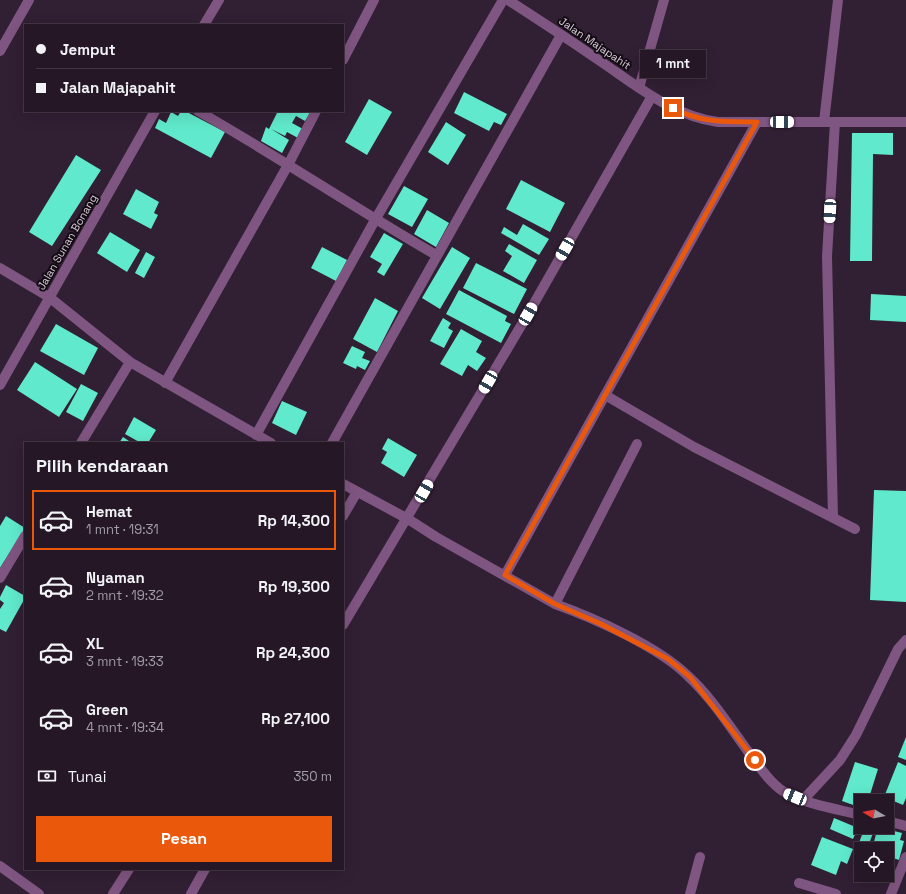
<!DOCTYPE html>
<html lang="id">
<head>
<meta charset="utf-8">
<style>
	:root { --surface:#251726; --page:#2d202e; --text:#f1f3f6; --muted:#a39fa7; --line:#423643; --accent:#ea580c }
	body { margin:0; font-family:"Space Grotesk",sans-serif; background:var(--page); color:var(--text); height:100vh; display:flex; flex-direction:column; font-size:15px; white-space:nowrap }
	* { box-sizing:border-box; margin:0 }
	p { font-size:13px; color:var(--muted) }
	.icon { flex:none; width:22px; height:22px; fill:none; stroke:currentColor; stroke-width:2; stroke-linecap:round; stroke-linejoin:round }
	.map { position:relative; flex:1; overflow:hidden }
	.panel { position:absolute; left:24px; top:442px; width:320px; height:428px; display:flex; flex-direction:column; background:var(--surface); border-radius:0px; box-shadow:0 4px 16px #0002,0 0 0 1px var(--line) }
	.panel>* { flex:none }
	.hud { position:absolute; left:24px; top:24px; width:320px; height:88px; border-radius:0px; box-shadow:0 4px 16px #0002,0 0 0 1px var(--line); display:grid; align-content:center; height:88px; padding:0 12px; background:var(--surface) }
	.needle { width:26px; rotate:280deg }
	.controls { position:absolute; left:854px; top:794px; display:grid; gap:8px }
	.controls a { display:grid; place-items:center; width:40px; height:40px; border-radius:0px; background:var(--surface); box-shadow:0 4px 16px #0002,0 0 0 1px var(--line); font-size:20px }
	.end { position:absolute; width:18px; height:18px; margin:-9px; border:5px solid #ea580c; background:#fff; box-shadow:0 0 0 2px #fff }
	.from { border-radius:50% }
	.bubble { position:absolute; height:28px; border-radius:0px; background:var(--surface); box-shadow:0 4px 16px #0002,0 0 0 1px var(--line); font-size:13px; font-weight:700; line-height:28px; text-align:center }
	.car { position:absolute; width:12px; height:24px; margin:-12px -6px; border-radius:5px; box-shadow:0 0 3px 1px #0007; background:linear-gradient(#fff 24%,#345 0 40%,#fff 0 76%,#345 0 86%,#fff 0) }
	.hud b { display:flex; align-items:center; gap:14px; height:38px; font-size:15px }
	.hud b+b { border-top:1px solid var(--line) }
	.hud i { width:10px; height:10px; background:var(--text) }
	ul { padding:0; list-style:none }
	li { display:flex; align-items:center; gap:12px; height:60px; margin:0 8px 6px; padding:0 4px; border:2px solid transparent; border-radius:0px }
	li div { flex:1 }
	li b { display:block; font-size:15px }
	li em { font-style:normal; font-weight:700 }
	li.current { border-color:var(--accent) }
	li>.icon { width:36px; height:36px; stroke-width:1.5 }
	h2 { padding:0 12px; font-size:18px; line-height:48px }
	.pay { display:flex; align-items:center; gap:10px; height:44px; padding:0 12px; font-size:15px }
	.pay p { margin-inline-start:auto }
	.primary-button { display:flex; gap:8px; margin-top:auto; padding:8px 12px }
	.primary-button a { flex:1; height:46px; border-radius:0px; background:var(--accent); color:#fff; font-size:16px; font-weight:700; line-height:46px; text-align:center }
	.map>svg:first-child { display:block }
	.building { fill:#60e9cc }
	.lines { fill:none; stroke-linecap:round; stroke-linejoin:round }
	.minor { stroke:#7f5581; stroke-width:10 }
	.route { stroke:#ea580c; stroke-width:5 }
	.labels { text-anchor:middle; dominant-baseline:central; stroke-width:4; stroke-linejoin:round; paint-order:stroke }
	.street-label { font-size:11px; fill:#dacdda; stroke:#140c15 }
</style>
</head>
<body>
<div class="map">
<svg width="906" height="894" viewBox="0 0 906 894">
	<rect width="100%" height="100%" fill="#311f33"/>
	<path class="building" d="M464 92 507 114 501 125 494 122 489 131 454 113Z
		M369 99 392 112 367 155 345 142Z
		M181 111H185L225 132 211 158 155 128 159 119 166 123 171 112 178 116Z
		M278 111H307L310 113 305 121 296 116 292 123 303 129 298 138 287 132 285 136 271 129 289 140 282 153 261 141 266 127 269 129Z
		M446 122 466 135 448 165 428 152Z
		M852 133H893V155L873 154 872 261H850Z
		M76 155 101 170 52 246 29 232Z
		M521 180 565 203 550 232 506 209Z
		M404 186 428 199 412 227 388 214Z
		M136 189 159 202 154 213 158 215 151 229 123 214Z
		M427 210 449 223 436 247 414 234Z
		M523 224 549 239 539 255 501 233 504 227 517 235Z
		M110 232 140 250 127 272 97 253Z
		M384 233 403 244 384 276 377 272 382 264 370 257Z
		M509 244 537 260 524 283 503 271 512 256 505 251Z
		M322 247 347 260 336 281 311 268Z
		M452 247 470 258 440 309 422 298Z
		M146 252 155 257 144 278 135 273Z
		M476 263 527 289 514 314 463 288Z
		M459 290 507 316 505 321 511 324 501 343 446 314Z
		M871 294 906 296V322L870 320Z
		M375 298 398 311 377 352 353 339Z
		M443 318 451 323 448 328 453 331 444 348 430 341Z
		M56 324 98 348 84 375 40 351Z
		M461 329 482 341 476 352 486 358 477 371 468 365 462 376 440 364Z
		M352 346 365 352 362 358 370 361 365 370 357 366 356 369 343 363Z
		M35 362 77 389 59 417 17 390Z
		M81 384 98 393 83 421 66 412Z
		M282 401 307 412 296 435 272 423Z
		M134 417 156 430 148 443H141L125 434Z
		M123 437 132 443H119Z
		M388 438 417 455 404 477 381 463 387 452 382 449Z
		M874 490 906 491V602L870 600Z
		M6 516 25 528 0 568V526Z
		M6 585 25 596V598L6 632 0 629V609L4 603 0 600V597Z
		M906 737V760L898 757Z
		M855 762 878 769 868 801 859 798 856 806 842 801Z
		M898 762 906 766V798L903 805 884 797Z
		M834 818 858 828 853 839 830 829Z
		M865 827 875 828 867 849H861V855L855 853Z
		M878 827 902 833 900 840 904 841 899 860 893 858 890 866H887V849H872Z
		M822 837 853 849 847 864 841 861 836 875 811 865Z"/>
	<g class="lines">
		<path class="minor" d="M508 0C539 20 570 40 600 61 637 86 673 116 718 122H906
			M204 25 219 0
			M0 51 29 0
			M343 60 374 0
			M639 88 664 0
			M198 111C279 157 356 209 436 255
			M824 122 838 0
			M0 268 49 297 130 362 271 443
			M165 383 288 165 316 111
			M0 385 155 111
			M605 395 694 447 855 529
			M256 435 375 220 503 0
			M81 443 130 362
			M332 443 561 35
			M343 484 408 519 436 537 555 604C594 618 659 647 688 676 713 699 732 730 752 757 762 770 773 787 788 794 810 805 837 809 861 815
			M343 516 357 492
			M833 518 827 256 835 122
			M505 575 757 122
			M0 578 25 536
			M555 604 637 444
			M343 625 528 314 652 96
			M803 800 840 760 856 735 898 649 906 640
			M887 821 906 826
			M0 866 39 894
			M799 883 836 894
			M113 894 129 869
			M191 894 205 869
			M690 894 700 857
			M891 894 906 857"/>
	</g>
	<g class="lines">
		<path class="route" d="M673 108C700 123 727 122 757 122L505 575 555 604 601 624 668 659 690 677 755 760"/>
	</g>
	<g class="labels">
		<g class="street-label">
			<text transform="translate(595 43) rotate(34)">Jalan Majapahit</text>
			<text transform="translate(67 242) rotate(-60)">Jalan Sunan Bonang</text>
		</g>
	</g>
</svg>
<div class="controls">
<a><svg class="needle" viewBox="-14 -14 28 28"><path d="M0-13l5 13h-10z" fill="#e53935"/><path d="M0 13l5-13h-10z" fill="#a39fa7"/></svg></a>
<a><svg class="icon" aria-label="locate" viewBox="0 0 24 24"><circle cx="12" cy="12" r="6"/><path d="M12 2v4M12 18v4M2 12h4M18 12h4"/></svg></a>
</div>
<i class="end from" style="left:755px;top:760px"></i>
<i class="end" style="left:673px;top:108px"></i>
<div class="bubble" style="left:640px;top:50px;width:66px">1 mnt</div>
<i class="car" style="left:782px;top:122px;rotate:90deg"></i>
<i class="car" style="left:830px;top:211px;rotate:183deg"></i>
<i class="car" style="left:565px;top:249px;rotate:210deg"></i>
<i class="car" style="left:528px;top:314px;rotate:30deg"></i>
<i class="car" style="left:488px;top:382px;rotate:210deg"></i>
<i class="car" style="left:424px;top:491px;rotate:30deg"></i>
<i class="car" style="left:795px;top:797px;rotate:292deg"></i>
<div class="hud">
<b><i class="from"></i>Jemput</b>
<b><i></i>Jalan Majapahit</b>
</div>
<section class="panel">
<h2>Pilih kendaraan</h2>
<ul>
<li class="current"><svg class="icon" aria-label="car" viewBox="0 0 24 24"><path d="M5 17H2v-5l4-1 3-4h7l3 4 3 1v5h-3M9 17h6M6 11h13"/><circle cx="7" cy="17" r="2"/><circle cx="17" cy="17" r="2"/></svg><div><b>Hemat</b><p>1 mnt · 19:31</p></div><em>Rp 14,300</em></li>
<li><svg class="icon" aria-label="car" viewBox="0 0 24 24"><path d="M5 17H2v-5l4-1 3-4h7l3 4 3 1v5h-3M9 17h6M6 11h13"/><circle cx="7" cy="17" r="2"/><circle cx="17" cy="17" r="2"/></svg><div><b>Nyaman</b><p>2 mnt · 19:32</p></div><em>Rp 19,300</em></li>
<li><svg class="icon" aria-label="car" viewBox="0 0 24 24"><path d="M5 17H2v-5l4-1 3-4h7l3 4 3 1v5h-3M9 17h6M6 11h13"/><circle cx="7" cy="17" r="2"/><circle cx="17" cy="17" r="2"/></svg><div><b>XL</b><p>3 mnt · 19:33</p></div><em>Rp 24,300</em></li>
<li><svg class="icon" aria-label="car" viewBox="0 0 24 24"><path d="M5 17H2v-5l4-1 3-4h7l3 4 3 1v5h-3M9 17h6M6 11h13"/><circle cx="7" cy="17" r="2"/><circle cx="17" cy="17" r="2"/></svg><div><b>Green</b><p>4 mnt · 19:34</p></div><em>Rp 27,100</em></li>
</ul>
<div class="pay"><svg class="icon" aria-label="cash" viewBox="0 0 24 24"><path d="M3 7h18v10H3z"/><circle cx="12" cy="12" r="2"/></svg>Tunai<p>350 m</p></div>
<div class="primary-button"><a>Pesan</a></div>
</section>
</div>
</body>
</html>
